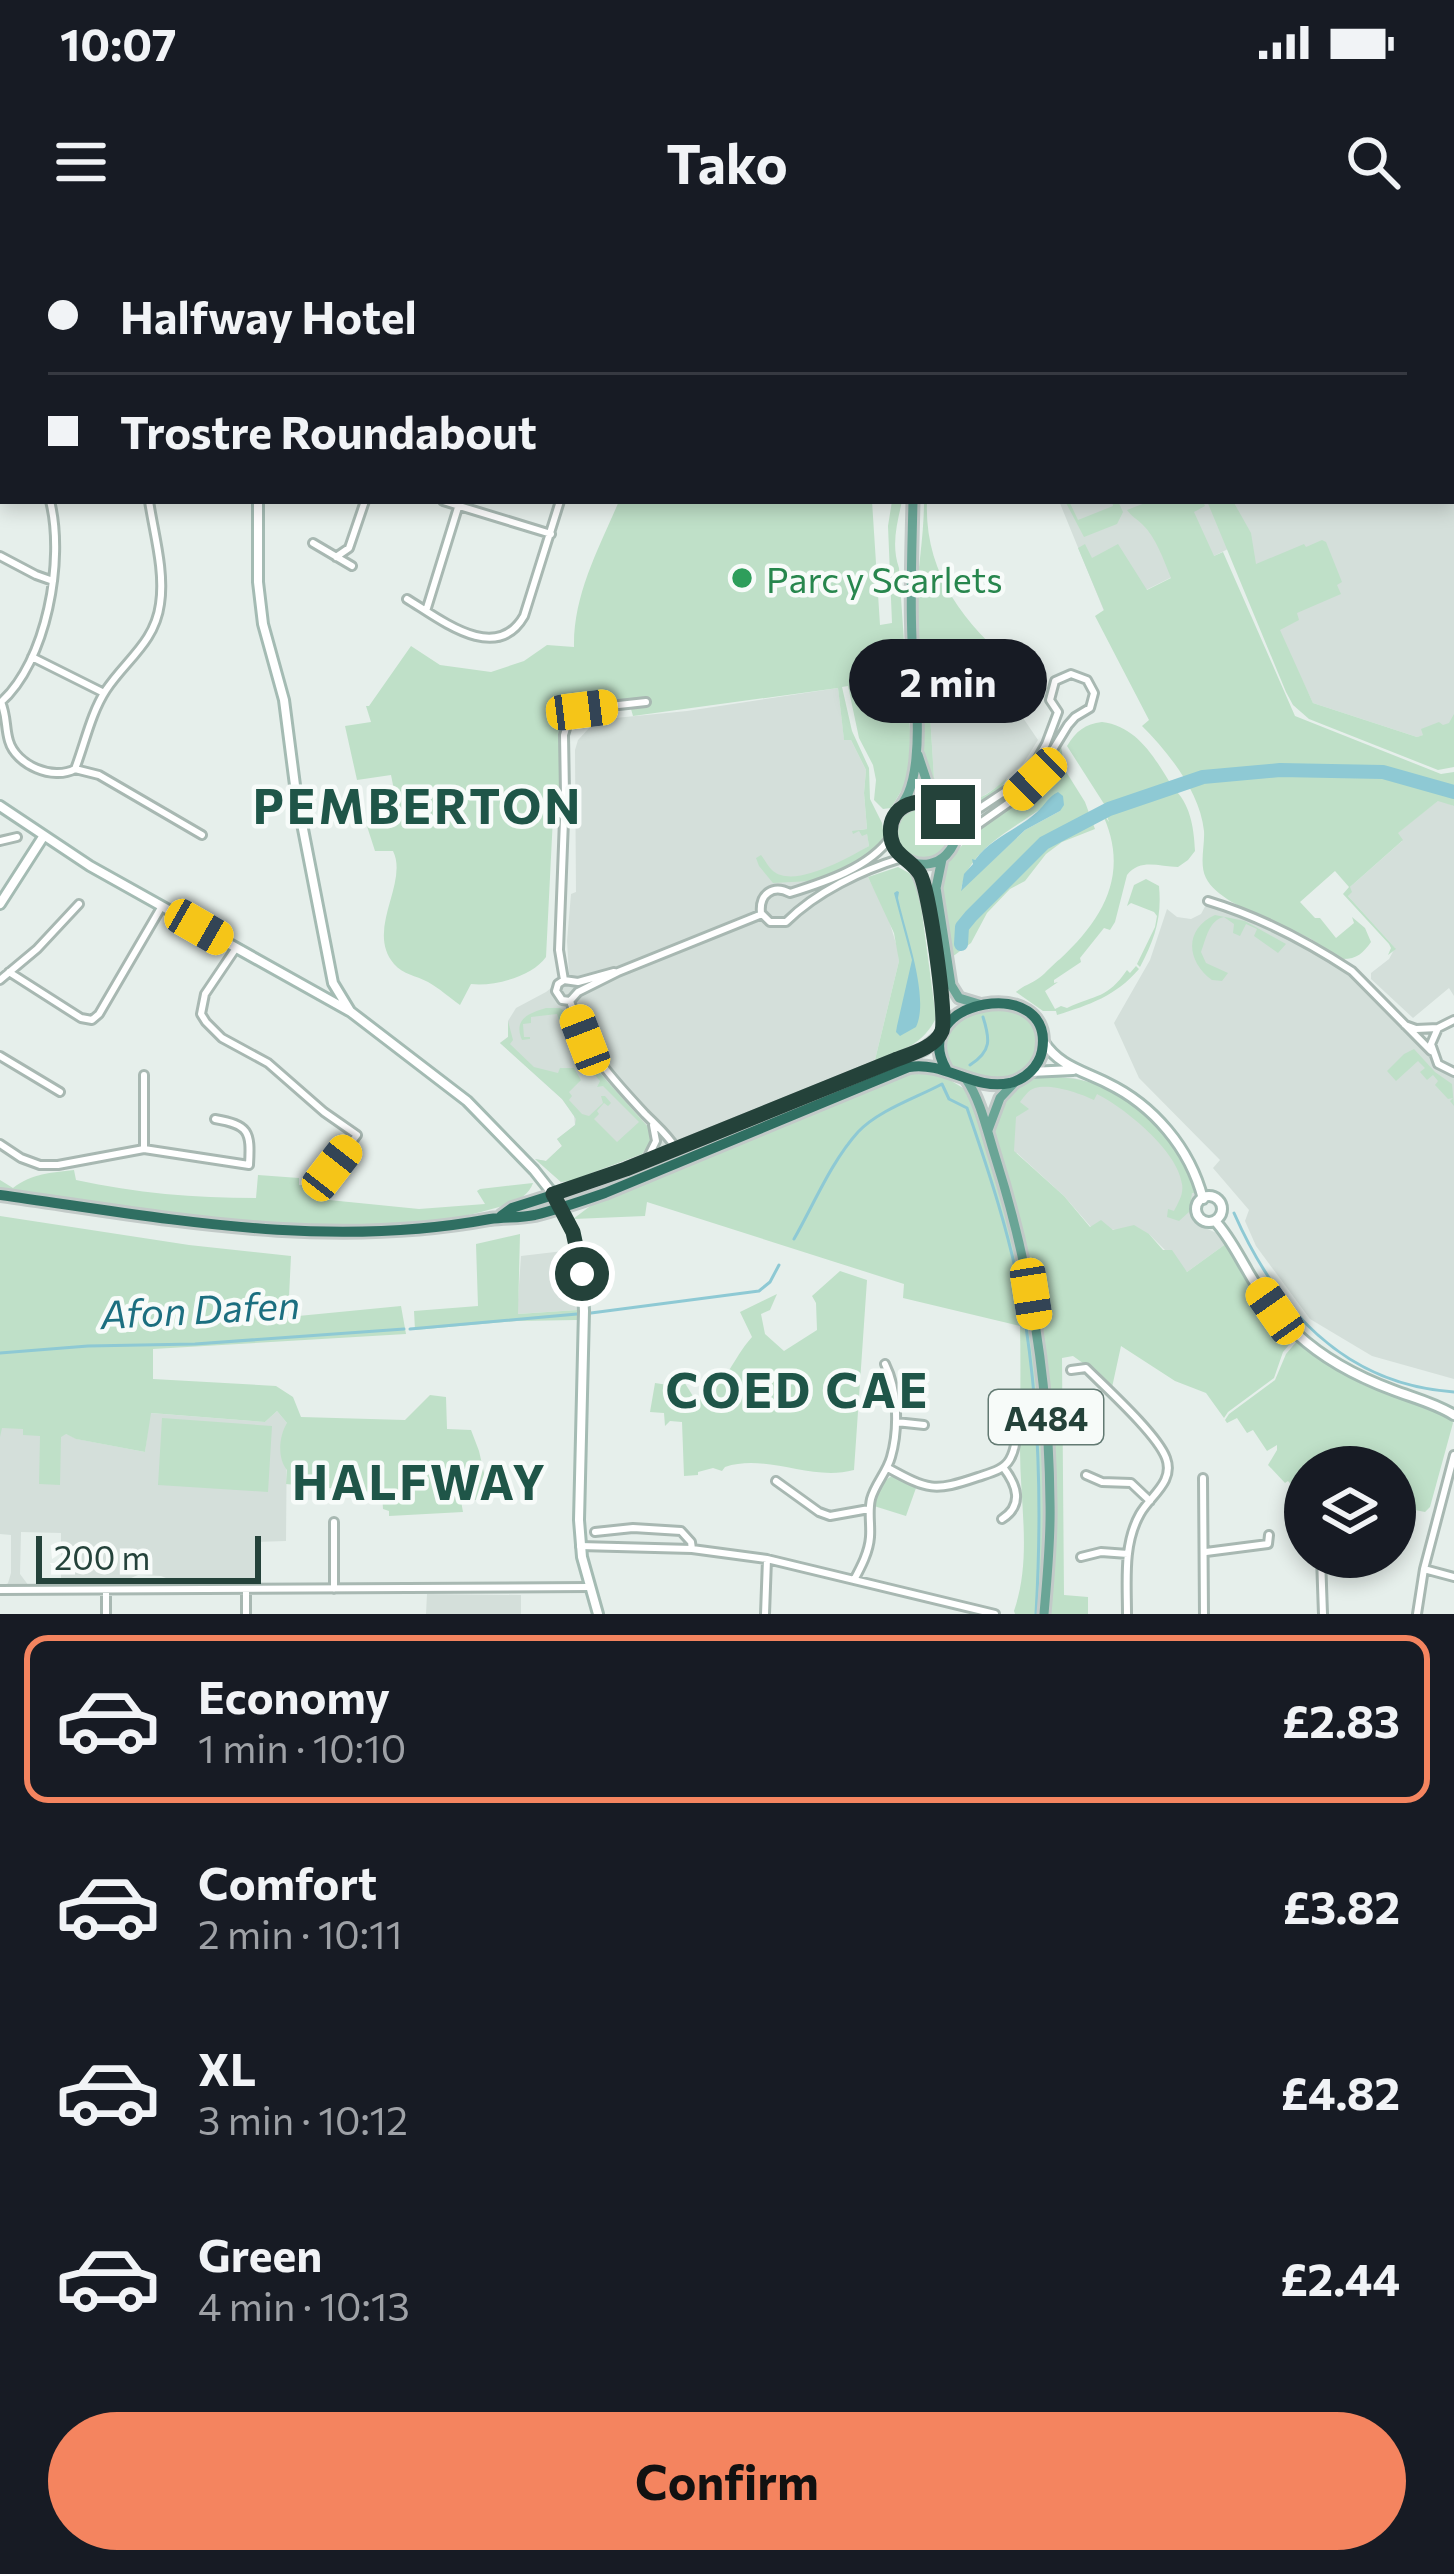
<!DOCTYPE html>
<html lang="en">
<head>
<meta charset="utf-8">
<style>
	:root { --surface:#171b24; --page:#20242c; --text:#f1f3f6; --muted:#9ea1a6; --line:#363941; --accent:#f4845f }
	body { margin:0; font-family:Commissioner,sans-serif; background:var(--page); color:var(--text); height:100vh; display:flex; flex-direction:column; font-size:45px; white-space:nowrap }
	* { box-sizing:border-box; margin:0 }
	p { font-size:39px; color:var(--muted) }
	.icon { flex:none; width:66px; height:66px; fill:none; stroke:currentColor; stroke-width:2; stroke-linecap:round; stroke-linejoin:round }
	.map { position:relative; height:1374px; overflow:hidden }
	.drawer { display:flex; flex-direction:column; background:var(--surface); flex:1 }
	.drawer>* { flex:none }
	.hud { position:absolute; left:0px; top:0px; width:1455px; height:264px; box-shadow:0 6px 18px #0003; display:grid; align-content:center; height:264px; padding:0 48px; background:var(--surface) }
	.tools { position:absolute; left:1284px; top:1206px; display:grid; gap:24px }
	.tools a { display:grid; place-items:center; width:132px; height:132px; border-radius:50%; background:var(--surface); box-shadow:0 6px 18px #0003; font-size:60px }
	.scale { position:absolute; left:36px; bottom:30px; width:225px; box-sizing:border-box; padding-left:12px; border:6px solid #24423a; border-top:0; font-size:33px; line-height:42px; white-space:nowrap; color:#24423a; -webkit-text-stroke:9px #f7fbf9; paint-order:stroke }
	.end { position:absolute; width:54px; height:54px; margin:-27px; border:15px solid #24423a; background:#fff; box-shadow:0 0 0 6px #fff }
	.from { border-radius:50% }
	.bubble { position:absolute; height:84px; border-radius:42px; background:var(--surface); box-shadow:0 6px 18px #0003; font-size:39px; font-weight:700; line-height:84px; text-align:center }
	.car { position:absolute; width:36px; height:72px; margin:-36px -18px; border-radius:15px; box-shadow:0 0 9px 3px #0007; background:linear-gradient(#f5c518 24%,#345 0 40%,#f5c518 0 76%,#345 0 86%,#f5c518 0) }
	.hud b { display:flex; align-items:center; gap:42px; height:114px; font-size:45px }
	.hud b+b { border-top:3px solid var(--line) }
	.hud i { width:30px; height:30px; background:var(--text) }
	ul { padding:21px 0 0; list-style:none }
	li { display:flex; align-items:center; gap:36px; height:168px; margin:0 24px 18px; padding:0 24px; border:6px solid transparent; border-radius:24px }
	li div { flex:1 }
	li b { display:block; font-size:45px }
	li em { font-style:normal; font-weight:700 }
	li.current { border-color:var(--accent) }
	li>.icon { width:108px; height:108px; stroke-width:1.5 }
	.action { display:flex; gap:24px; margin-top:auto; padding:24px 48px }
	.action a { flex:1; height:138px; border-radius:72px; background:var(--accent); color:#111; font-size:48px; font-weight:700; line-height:138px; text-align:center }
	.status { display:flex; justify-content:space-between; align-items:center; height:84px; padding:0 60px; background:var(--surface); direction:ltr }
	.status svg { height:33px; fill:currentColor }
	header { display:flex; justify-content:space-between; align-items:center; height:156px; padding:0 48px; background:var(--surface); font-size:54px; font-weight:700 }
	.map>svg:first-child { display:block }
	.built { fill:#d4dfda }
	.green { fill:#bfe0c8; fill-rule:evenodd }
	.water { fill:#8ec9d4 }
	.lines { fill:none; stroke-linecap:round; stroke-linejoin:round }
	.stream { stroke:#8ec9d4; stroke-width:3 }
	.river { stroke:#8ec9d4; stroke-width:14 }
	.street-casing { stroke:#a8b8b2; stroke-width:12 }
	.secondary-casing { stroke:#a4bbb3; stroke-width:14 }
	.primary-casing { stroke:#c2cac8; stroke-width:15 }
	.highway-casing { stroke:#c2cac8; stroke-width:16 }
	.street { stroke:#fff; stroke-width:6 }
	.secondary { stroke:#fff; stroke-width:8 }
	.primary { stroke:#6aa596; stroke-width:9 }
	.highway { stroke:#2f6f62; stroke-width:10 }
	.route { stroke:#24423a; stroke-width:15 }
	.leisure-dot { fill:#2e9e5b; stroke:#f7fbf9; stroke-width:4.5 }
	.labels { text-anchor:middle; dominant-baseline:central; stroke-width:9; stroke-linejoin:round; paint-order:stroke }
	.shield { fill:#f7fbf9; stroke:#637a73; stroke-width:3 }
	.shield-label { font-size:33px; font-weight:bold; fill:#24423a }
	.leisure-label { font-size:36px; fill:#27864d; stroke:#f7fbf9; text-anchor:start }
	.water-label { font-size:39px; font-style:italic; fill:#1c6f80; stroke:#f7fbf9 }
	.district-label { font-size:48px; font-weight:bold; letter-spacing:3px; fill:#1f5548; stroke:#f7fbf9 }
</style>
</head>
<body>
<div class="status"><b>10:07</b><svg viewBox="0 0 49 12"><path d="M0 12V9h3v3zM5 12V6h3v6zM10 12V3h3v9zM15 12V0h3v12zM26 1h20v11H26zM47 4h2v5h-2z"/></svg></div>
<header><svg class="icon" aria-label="menu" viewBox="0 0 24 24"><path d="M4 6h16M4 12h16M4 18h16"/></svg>Tako<svg class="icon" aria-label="search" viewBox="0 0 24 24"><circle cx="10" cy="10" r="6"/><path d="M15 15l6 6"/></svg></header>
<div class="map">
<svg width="1454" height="1374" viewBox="0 0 1454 1374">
	<rect width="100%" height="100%" fill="#e6efeb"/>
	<path class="built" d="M944 0H1454V486L1417 497 1313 463 1238 304 1104 371 1059 261H1452V3H943Z
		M998 441 1038 500 1023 524 997 547 977 560 961 561 951 557 934 539 929 458 967 453Z
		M838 448 844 499 851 500 866 530 864 553 867 589 859 590 867 593 869 606 856 614 887 674 898 710 899 721 875 820 684 898 570 941 561 942 535 919 546 921 562 906 557 899 575 885 574 875 562 859 500 803 508 797V781L516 768 546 752 569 734 567 701 571 654 576 652 575 510 578 500 591 486 615 478 687 471Z
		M1439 560 1454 566V756L1449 748 1413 778 1371 739V733L1389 719 1395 708 1348 656 1350 647 1402 601 1397 593Z
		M1208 661 1266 683 1352 731 1431 811 1434 817 1454 832V1139L1372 1116 1310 1079 1256 1006 1245 981 1249 970 1213 928 1220 920 1139 838 1114 783 1150 720 1167 669 1177 677 1191 679 1201 674Z
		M1038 836 1074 838 1106 848 1134 866 1177 910 1193 939 1195 953 1192 972 1196 979 1205 988 1219 994 1227 1003 1187 1032 1149 994 1091 987 1064 956 1017 913 1002 920 994 894Z
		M572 1010 577 1070 517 1074 521 1016Z
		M0 1120 64 1193 77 1199 145 1212 150 1173 265 1182 277 1171 287 1183 286 1301 255 1302V1345H213L205 1339 171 1340 161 1336 138 1335 113 1346H61V1293L21 1292 20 1334 29 1346H5L8 1343 11 1333V1295L0 1294Z
		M427 1354 521 1355V1374H426Z"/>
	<path class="green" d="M619 261H872L880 385 892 383 888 286 892 261H902C897 284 891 305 899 328L911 505 906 543 891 568 883 569 874 560 876 540 873 525 859 498 848 446 842 447 852 491 869 528 870 559 882 583 884 596 873 612 835 633 810 641 773 643 759 626 756 618 761 615C765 620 768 627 773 631 795 649 849 617 869 606L867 594 862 596 859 591 853 594 852 591 867 589 864 553 866 530 851 500H844L838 448 633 476 631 469C555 476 565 482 569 553L556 554 554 557 546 717C533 736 494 747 471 744L460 765C450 758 439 748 428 742 415 735 404 735 394 724 365 690 409 643 393 611H375L365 580 394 575 396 560 391 535 357 540 345 486 371 482 366 466H369L411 406 440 425 491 432 524 421 547 405 574 407C573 355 599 308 619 261Z
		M924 261H927C924 331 963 384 1015 426 1009 429 1005 435 999 439 981 454 951 456 929 459L934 538C959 573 980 563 1007 538 1001 551 987 563 972 565 953 567 937 553 930 536 915 501 918 455 917 417 916 399 914 380 916 362 918 328 924 295 924 261Z
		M1065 261H1069L1078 280 1113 266 1112 261H1118L1123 272 1117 284 1084 297Z
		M1150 261H1203L1205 266 1194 272 1214 316 1223 312 1295 476 1441 534 1454 532V566L1438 561 1398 593 1403 600 1350 647 1352 652 1348 656 1396 709 1388 715 1391 708 1389 704 1343 654 1349 647 1335 631 1300 662 1315 678H1320L1336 698 1354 683 1352 677 1365 688 1371 702C1363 713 1357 719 1343 719 1332 713 1322 706 1311 699 1283 684 1219 665 1206 638 1199 624 1205 606 1204 591 1200 552 1169 513 1142 486L1149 480 1095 376 1104 370 1078 308 1085 304 1092 318 1118 304 1147 350 1171 338C1164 321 1156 297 1142 284 1137 279 1131 276 1127 270Z
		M1207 261H1233L1251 293 1256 324 1304 304 1306 307 1322 300 1326 302 1342 342 1337 345 1341 354 1297 373 1299 380 1280 390 1313 463 1417 497 1423 495 1421 489 1439 482 1443 485 1449 483 1454 474V527L1438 530 1309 479 1293 465 1286 452Z
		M1102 482C1137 486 1155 518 1172 546L1106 567 1067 506C1076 491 1085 484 1102 482Z
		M1061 506 1065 530 1085 562 1095 589 1062 602 1046 614 1025 641 1010 649 987 673 971 703 952 717 951 708H948C946 686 936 652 944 632 959 597 994 582 1020 560 1038 545 1049 526 1061 506ZM1042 568 1060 571 1025 590 961 650C968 610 1011 590 1042 568Z
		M1173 548C1190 563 1194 587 1195 611L1188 620 1178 627C1159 627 1141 618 1127 635L1115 682 1110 690 1104 688 1080 718 1081 722 1054 740V743L1058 742 1045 751 1055 769 1061 766 1067 768C1097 754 1107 759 1127 730L1130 733 1136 726 1139 729C1116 756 1089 765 1057 775L1056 771H1043L1016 752C1024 745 1031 744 1039 738 1046 733 1053 724 1060 719 1106 676 1131 630 1100 569L1109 582 1106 573 1110 570Z
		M897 591a27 27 0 1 1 54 0a27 27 0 1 1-54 0Z
		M898 627 909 633 918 643 936 778C924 803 901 813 875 820L899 721 894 693 868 637Z
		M1146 639 1159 646C1162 677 1155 699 1140 727L1137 724 1155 687 1157 676 1154 672 1131 663 1127 666 1134 645Z
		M1215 675 1245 681 1286 704 1278 713 1254 696 1257 689 1246 684 1240 696 1233 693 1234 684 1224 677C1209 680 1206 699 1201 712L1206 723 1228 733 1222 741 1212 740C1186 721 1184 689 1215 675Z
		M546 768H560L566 772 589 821 648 887 651 901 642 914 570 941 561 942 535 919 546 921 562 906 557 899 575 885 576 879 562 859 500 803 508 797V781L513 800 510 804 534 827 558 833 560 828H574L581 840 569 852 572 856 569 860 582 874 589 876 603 863 601 856H605L611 863 608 866 604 863 597 871 599 874 594 879 617 902 639 882 603 846 597 847 600 841 583 821 564 779 559 780 557 774 531 777V783L523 784 524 797H530V799L522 800C513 779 529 773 546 768Z
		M1002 768C1003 768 1019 773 1020 774 1048 790 1036 835 1005 838 996 839 985 836 976 835 956 832 950 826 943 808 944 803 948 791 951 787 961 776 987 770 1002 768Z
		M1414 809 1435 832 1452 844 1454 866 1450 861 1453 858 1448 859 1435 845 1438 841 1433 835 1427 840 1420 832 1425 828 1418 821 1396 841 1387 831 1404 814Z
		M913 830 935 831 968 851C983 883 993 922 1002 956 1024 1036 1037 1117 1043 1200 1048 1258 1043 1316 1041 1374H1015L1014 1371C1032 1319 1020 1264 1020 1210 1020 1169 1021 1127 1020 1086L903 1058 904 1044 647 962 645 976 573 979 593 964Z
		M1038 836C1060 837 1083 838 1104 847 1143 863 1189 910 1195 953H1192L1189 972 1179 981 1167 977 1168 969 1174 971C1178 963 1184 954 1182 944 1178 911 1125 868 1097 854L1094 860C1080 853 1050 843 1035 848 1028 850 1024 857 1020 862L1029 869 1016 877 1014 911 1064 956 1090 987 1101 980 1113 990 1134 985 1149 994 1163 1010H1172L1187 1032 1227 1003 1257 1052 1294 1099 1283 1112 1274 1138 1228 1172 1224 1178 1206 1153 1175 1141 1121 1106 1111 1152 1087 1126 1073 1116 1062 1118 1064 1355 1088 1357V1374H1050L1056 1272 1054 1204 1048 1136 1038 1063 1009 942 994 894 997 870 1012 851Z
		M74 930 76 940C136 953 194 958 256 958L258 935 299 938V945L309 946 308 955 319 956V959L419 969 485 964 477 951 480 949 533 943C526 963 501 966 481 972 329 1012 153 971 0 950V940L13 948C33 933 50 933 74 930Z
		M0 976 189 1005 291 1016 288 1077 401 1066 406 1094 153 1109V1139L276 1146 293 1157 301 1177 405 1180 430 1155 446 1157 447 1189 471 1190 479 1211 490 1259 461 1261 463 1272 389 1276V1271L383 1269 382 1253 286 1244 287 1230C277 1218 279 1196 287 1183L277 1171 265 1182 151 1173 145 1212 76 1199 66 1194 61 1197 60 1245 39 1244 40 1196 23 1195V1189L2 1188 0 1197Z
		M520 994 518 1074 577 1070V1080L517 1081 415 1090 414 1071 478 1066 476 1004Z
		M840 1031 867 1040 854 1230C811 1242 767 1213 725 1227L722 1231 713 1228 698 1232V1235L684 1236 682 1182 670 1181 665 1186 664 1173 650 1172 655 1143 668 1145 669 1136 678 1132 696 1161C725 1149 732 1119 752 1097L740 1072 777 1054 770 1070 761 1074 765 1094 784 1111 817 1090 816 1063 812 1056Z
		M1297 1101 1361 1144 1449 1174 1453 1183 1430 1267 1425 1272 1395 1266V1227H1305V1250L1294 1248 1288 1241 1285 1243 1268 1225 1277 1210V1205L1267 1211 1253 1190 1247 1193 1237 1178 1227 1183 1225 1180 1229 1174 1275 1140 1286 1114Z
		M162 1178 272 1186 268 1252 158 1245Z
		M892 1236 916 1248 906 1276 874 1266C874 1255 882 1241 892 1236Z"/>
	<path class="water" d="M1058 552 1063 556 1064 565 1060 571 1025 590 961 651 964 634 973 624 972 619 975 620C991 598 1017 590 1037 572 1045 565 1048 557 1058 552Z
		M897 651 899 652 898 658C905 691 930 758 916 787L900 796 896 792 897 786 912 720 894 653Z"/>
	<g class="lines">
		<path class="stream" d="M1126 559 1128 563
			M1133 561 1135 565
			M970 825C992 811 990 799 983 777
			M1234 973C1276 1068 1344 1145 1454 1152
			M794 999C814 964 831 922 858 892 879 870 916 858 942 844L949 859 967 868C989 932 1010 995 1022 1062 1040 1165 1042 1270 1036 1374
			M591 1073 759 1051 770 1042 779 1025
			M410 1089 577 1074
			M0 1113 88 1106 195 1104 404 1089"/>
		<path class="river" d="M961 704 962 687 971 676 1044 603 1109 569 1203 537 1280 530 1383 532 1454 552"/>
		<defs>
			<path id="street" d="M15 3 16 0
				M124 3 125 0
				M216 3 217 0
				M539 3 540 0
				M640 3 641 0
				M0 37 3 30
				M0 54 3 55
				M0 162 3 167
				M443 261 551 294
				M313 303 352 326
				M0 316 36 335 53 341
				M336 317 349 308 365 261
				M407 359C440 379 496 425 524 376L560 261
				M426 371 460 261
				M32 417 104 453
				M1 462C7 476 5 488 9 501 16 525 53 541 75 529 85 503 91 473 106 450 126 420 155 402 160 364 165 331 154 294 149 261
				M646 462 582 469 570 475 564 495 565 554 559 710 564 740 558 744 556 751 562 760 570 761C587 813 609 835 645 874 657 886 669 896 677 910
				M0 463C47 422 65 319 50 261
				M75 529 99 535 202 595
				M948 572 980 568 1013 546 1037 520 1046 504 1058 472 1050 460 1055 441 1071 434 1087 440 1094 453 1090 468 1075 477 1068 485 1035 539 1017 557 956 600
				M0 601 17 597
				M1208 661C1258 676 1308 702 1352 731L1431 811
				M761 673C759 654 773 644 790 653 825 642 869 628 891 597
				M762 674 770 682H786C816 652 862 630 902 618
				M236 708 205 754 201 774 206 782 222 798 268 823 324 872 357 895 332 928 311 943
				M9 732 81 778 92 780 99 774 162 666
				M0 740 37 709 79 664
				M564 740 578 742 614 732
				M570 761 578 752 618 732 762 674
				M1454 780 1438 788 1431 804 1438 824 1454 832
				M1405 785 1416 789 1438 788
				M0 816 60 852
				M0 904 21 918 40 925H58L144 909 249 925C251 891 249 885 215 879
				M144 909V835
				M648 917 656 901 653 885
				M1071 1130 1086 1128C1106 1148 1157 1194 1166 1218 1175 1242 1150 1256 1140 1274 1123 1304 1127 1341 1127 1374
				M896 1182 924 1185
				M1003 1186 1016 1187
				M888 1228C928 1250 934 1252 978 1237 990 1233 1004 1230 1010 1219 1018 1205 1016 1187 1017 1172
				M1086 1235 1102 1242 1131 1243 1150 1261
				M1203 1238 1204 1374
				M776 1241 819 1272 830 1276 869 1269
				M1002 1279C1024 1265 1017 1245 1003 1227
				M334 1282V1349
				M595 1292 633 1288 681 1291 691 1302 692 1309
				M580 1306 692 1309 767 1319 995 1374
				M1206 1312 1268 1304 1269 1295
				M1081 1317 1101 1312 1128 1314
				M1321 1317 1323 1374
				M1325 1317 1361 1319
				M1424 1329 1454 1337
				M854 1340C861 1327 869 1312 870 1297 871 1284 868 1272 871 1259 875 1244 887 1232 891 1217 899 1189 898 1150 885 1124
				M0 1350 590 1347
				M106 1351V1374
				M246 1374V1349
				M765 1374 767 1319
				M1417 1374 1424 1329 1454 1215"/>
			<path id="secondary" d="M356 3 357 0
				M258 261V342L263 384 284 460 296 553 333 743 350 771
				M0 566 90 626 351 772 467 861 534 930 553 954 573 992 582 1034 584 1071 579 1280 582 1317 598 1374
				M0 664 43 597
				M1043 801C1059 826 1081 830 1107 843 1153 865 1190 908 1203 959
				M1030 832 1073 830
				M1196 969a13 13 0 1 1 26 0a13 13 0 1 1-26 0Z
				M1215 981C1228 995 1236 1011 1246 1028 1259 1052 1277 1075 1297 1094 1325 1120 1358 1137 1393 1150 1414 1158 1435 1163 1454 1175"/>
			<path id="primary" d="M938 3V0
				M918 515 927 542 939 565
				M900 570C935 544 975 585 946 615 927 634 894 622 891 596 889 580 902 567 908 554 913 542 915 530 916 518 920 480 914 438 912 399 910 353 912 307 913 261
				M942 619 936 648 951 745 959 758 982 765
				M913 625C932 650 943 755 943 789
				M966 839C981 861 987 891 995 916 1031 1029 1049 1145 1050 1263 1051 1300 1047 1337 1044 1374
				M988 890 1000 858 1014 843"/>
			<path id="highway" d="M0 955C165 978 324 1010 490 979 505 977 520 978 535 975 559 969 582 961 605 953L909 827C945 821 974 851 1010 843 1026 839 1039 826 1042 811 1056 733 906 759 946 829
				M501 976 512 968 597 941 924 809 938 798"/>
		</defs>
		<use href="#street" class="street-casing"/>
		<use href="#secondary" class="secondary-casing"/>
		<use href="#primary" class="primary-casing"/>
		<use href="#highway" class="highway-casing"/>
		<use href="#street" class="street"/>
		<use href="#secondary" class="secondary"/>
		<use href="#primary" class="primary"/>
		<use href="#highway" class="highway"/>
	</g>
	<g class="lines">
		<path class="route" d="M582 1034 573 992 553 954 626 929 895 820C910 814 935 808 942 791 947 775 929 649 920 634 912 620 894 616 891 598 885 563 924 552 948 572"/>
	</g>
	<circle class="leisure-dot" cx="742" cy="338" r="12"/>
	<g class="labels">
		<rect class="shield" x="989" y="1150" width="114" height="54" rx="9"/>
		<g class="shield-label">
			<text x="1046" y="1177">A484</text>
		</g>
		<g class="leisure-label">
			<text x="766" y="338">Parc y Scarlets</text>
		</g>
		<g class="water-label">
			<text transform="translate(200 1068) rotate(-3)">Afon Dafen</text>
		</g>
		<g class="district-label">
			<text x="418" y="564">PEMBERTON</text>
			<text x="798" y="1148">COED CAE</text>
			<text x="420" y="1240">HALFWAY</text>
		</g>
	</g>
</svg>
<div class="tools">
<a><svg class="icon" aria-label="layers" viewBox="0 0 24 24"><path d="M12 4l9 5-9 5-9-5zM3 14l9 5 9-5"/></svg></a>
</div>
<div class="scale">200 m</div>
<i class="end from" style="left:582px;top:1034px"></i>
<i class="end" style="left:948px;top:572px"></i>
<div class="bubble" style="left:849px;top:399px;width:198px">2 min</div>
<i class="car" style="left:582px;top:470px;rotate:83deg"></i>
<i class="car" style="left:1035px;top:539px;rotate:226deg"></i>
<i class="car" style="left:199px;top:687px;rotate:120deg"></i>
<i class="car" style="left:585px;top:800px;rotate:339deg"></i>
<i class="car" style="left:332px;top:928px;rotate:38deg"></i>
<i class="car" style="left:1031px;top:1054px;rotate:171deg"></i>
<i class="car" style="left:1275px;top:1071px;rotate:325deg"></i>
<div class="hud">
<b><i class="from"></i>Halfway Hotel</b>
<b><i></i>Trostre Roundabout</b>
</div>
</div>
<section class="drawer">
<ul>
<li class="current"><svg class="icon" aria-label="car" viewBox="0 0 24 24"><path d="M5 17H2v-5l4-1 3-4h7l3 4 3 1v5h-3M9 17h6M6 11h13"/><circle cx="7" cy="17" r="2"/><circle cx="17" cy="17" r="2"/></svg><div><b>Economy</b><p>1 min · 10:10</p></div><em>£2.83</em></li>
<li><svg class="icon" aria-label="car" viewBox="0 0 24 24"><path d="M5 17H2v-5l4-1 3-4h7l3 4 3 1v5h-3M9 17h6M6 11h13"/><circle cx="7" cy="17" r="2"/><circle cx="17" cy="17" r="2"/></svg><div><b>Comfort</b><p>2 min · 10:11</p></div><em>£3.82</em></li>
<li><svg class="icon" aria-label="car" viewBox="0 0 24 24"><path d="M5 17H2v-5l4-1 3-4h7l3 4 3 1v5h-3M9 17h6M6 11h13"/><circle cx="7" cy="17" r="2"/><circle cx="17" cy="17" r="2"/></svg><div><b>XL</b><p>3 min · 10:12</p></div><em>£4.82</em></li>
<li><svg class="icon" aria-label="car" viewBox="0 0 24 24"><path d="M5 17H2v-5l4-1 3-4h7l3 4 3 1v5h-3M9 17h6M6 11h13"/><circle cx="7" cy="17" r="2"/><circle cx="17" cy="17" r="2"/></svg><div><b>Green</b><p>4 min · 10:13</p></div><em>£2.44</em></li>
</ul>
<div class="action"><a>Confirm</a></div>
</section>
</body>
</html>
